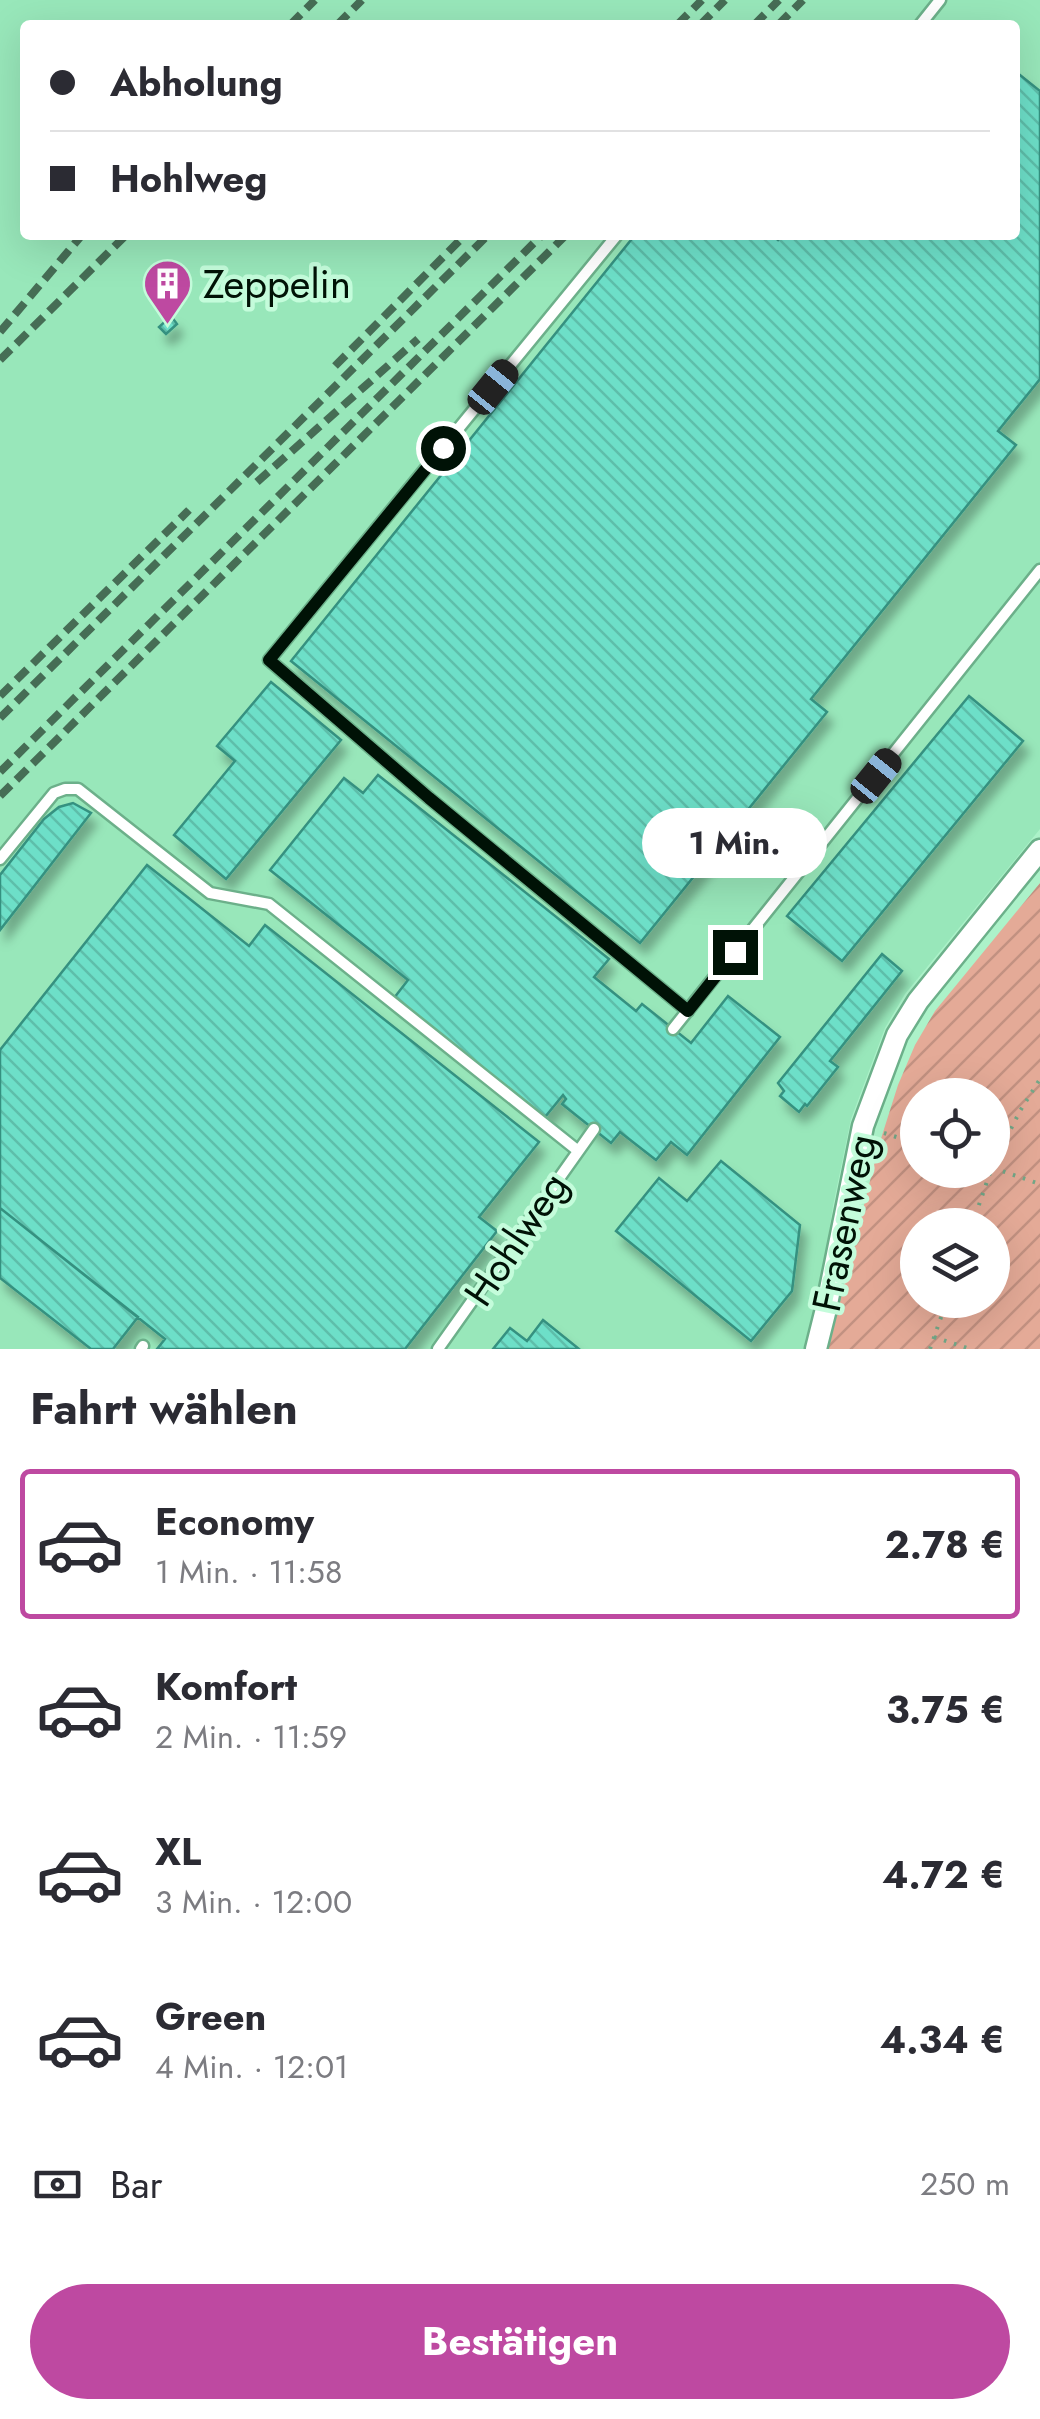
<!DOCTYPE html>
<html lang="de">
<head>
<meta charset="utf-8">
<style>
	:root { --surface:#fff; --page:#f7f7f7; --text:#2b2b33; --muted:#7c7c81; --line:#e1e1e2; --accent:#be49a1 }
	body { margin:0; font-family:Jost,sans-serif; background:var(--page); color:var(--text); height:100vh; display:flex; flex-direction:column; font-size:38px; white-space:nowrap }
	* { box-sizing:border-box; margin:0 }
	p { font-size:32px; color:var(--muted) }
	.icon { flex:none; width:55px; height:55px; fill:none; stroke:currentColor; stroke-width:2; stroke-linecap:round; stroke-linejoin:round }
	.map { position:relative; height:1349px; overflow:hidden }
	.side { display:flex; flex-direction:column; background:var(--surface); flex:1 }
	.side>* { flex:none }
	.hud { position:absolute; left:20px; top:20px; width:1000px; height:220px; border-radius:10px; box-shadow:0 10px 40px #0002; display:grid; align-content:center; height:220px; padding:0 30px; background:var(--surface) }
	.controls { position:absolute; left:900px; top:1078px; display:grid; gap:20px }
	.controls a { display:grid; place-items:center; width:110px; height:110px; border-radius:50%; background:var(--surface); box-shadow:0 10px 40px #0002; font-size:50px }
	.end { position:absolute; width:45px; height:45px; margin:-22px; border:12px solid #001206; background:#fff; box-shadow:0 0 0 5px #fff }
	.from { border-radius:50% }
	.bubble { position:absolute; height:70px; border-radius:35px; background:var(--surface); box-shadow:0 10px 40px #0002; font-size:32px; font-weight:700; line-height:70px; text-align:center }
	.car { position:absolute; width:30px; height:60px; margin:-30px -15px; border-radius:12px; box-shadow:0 0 8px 2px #0007; background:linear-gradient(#222 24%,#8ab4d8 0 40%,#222 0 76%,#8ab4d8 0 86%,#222 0) }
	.hud b { display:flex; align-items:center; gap:35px; height:95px; font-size:38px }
	.hud b+b { border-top:2px solid var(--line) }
	.hud i { width:25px; height:25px; background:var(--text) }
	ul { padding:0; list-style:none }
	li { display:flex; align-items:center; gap:30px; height:150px; margin:0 20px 15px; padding:0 10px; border:5px solid transparent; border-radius:10px }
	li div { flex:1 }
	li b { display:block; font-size:38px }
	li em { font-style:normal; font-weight:700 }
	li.current { border-color:var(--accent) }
	li>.icon { width:90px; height:90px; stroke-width:1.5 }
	h2 { padding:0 30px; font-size:45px; line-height:120px }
	.pay { display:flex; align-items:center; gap:25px; height:110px; padding:0 30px; font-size:38px }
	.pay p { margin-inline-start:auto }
	.action { display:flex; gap:20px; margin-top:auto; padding:20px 30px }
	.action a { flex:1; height:115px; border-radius:60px; background:var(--accent); color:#fff; font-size:40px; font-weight:700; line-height:115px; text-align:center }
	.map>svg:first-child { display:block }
	.built { fill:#98e7ba; fill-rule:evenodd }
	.garden { fill:url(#garden-furrows); fill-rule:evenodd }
	.building { fill:url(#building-back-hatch); stroke:#369180; stroke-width:2.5; filter:url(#shadow) }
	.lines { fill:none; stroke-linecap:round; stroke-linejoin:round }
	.lane-casing { stroke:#6cb08a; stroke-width:15 }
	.street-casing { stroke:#6cb08a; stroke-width:25 }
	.path { stroke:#72a787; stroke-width:4; stroke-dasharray:2.5 8; stroke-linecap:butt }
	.lane { stroke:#fff; stroke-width:10 }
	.street { stroke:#fff; stroke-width:20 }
	.rail { stroke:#466d55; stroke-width:8; stroke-dasharray:15 8; stroke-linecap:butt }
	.route { stroke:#001206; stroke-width:12 }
	.labels { text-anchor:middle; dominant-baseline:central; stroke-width:9; stroke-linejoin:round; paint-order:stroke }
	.poi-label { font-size:40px; fill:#001206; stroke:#c4fcdb; text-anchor:start }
	.street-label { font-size:40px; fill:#001206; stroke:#c4fcdb }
</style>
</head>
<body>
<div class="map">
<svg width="1040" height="1349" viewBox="0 0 1040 1349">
	<defs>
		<pattern id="garden-furrows" width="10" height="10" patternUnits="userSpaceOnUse" patternTransform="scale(2.5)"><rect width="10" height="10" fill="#e4aa97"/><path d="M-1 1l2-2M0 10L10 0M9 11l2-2" fill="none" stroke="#c29181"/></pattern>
		<pattern id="building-back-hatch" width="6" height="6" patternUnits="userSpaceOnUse" patternTransform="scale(2.5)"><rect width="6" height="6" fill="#6ddfc8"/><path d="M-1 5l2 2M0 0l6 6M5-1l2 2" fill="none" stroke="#5dbeaa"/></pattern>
		<filter id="shadow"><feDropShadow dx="6" dy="11" stdDeviation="5" flood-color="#0004"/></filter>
	</defs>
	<rect width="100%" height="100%" fill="#acf2c9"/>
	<path class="built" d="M0 0H1040V829L905 994 885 1028 851 1119 833 1206 818 1304 806 1349H0ZM25 25H1015V235H25Z"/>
	<path class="garden" d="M1040 883V1349H828L879 1145 898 1085 915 1045 935 1011ZM918 1095H992V1170H918ZM918 1225H992V1300H918Z"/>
	<path class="building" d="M1015 71 1040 91V379L998 431 1016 445 811 699 827 712 640 943 291 661 635 235H772L778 240 782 235H1015Z
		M171 316 177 324 166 334 159 327Z
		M271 682 341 740 226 879 174 835 235 761 217 746Z
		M969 696 1023 741 842 961 787 916Z
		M378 775 609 959 594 977 636 1011 642 1004 691 1043 728 996 780 1037 687 1155 671 1142 656 1160 620 1132 611 1143 562 1104 566 1099 563 1095 545 1117 394 998 408 980 270 870 344 778 363 793Z
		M73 803 91 813 0 930V875L44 819 59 807Z
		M147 865 249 946 265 925 539 1142 479 1217 497 1231 405 1349H157L165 1339 0 1208V1050Z
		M882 954 902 971 830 1061 838 1067 807 1106 805 1104 799 1112 780 1096 784 1091 778 1083Z
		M721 1161 800 1225 792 1291 751 1341 616 1231 659 1178 687 1201Z
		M0 1208 138 1317 113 1349H91L0 1278Z
		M543 1320 579 1349H493L510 1328 527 1341Z"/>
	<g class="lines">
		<defs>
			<path id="lane" d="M920 25 940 0
				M617 235 269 660 429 798 688 1011
				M0 859 54 793 65 789H78L210 893 269 904 577 1150
				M673 1029 1040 570
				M141 1349 143 1346
				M438 1349 594 1129"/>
			<path id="street" d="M816 1349 826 1309 863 1126 897 1035 918 1001 1040 850"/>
		</defs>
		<use href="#lane" class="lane-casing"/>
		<use href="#street" class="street-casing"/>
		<path class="path" d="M884 1133 918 1144
			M992 1166 1020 1111 1040 1079
			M993 1168 1040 1184
			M972 1225 991 1170
			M934 1337 970 1349
			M930 1349 947 1300"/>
		<use href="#lane" class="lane"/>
		<use href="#street" class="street"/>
		<path class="rail" d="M290 25 315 0
			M337 25 362 0
			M677 25 702 0
			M700 25 725 0
			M754 25 779 0
			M778 25 803 0
			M0 332 82 235
			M0 360 126 235
			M335 366 465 235
			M257 482 418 339
			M0 696 189 510
			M0 718 488 235
			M0 772 542 235
			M0 796 566 235"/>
	</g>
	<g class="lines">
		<path class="route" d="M443 448 269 660 429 798 688 1011 735 952"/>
	</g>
	<defs>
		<symbol id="building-pin" viewBox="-11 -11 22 30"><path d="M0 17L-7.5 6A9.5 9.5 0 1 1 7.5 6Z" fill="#be49a1" stroke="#c4fcdb"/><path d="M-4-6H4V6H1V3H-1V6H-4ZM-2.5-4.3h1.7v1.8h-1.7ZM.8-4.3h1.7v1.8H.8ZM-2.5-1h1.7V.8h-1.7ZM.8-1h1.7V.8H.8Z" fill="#fff"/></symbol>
	</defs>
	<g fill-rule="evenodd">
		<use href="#building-pin" x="140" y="256" width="55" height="75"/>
	</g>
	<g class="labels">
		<g class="poi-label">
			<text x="203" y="284">Zeppelin</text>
		</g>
		<g class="street-label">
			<text transform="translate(844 1223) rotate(-78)">Frasenweg</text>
			<text transform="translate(516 1239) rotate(-56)">Hohlweg</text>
		</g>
	</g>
</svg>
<div class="controls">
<a><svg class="icon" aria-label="locate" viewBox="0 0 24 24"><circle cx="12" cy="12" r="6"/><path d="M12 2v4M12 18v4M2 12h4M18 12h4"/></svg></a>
<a><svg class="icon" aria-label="layers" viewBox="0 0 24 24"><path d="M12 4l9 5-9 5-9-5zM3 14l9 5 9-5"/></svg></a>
</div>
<i class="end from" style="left:443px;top:448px"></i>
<i class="end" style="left:735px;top:952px"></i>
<div class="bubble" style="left:642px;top:808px;width:185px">1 Min.</div>
<i class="car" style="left:493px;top:387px;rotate:39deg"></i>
<i class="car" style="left:876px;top:776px;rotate:39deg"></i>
<div class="hud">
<b><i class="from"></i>Abholung</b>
<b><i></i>Hohlweg</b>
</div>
</div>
<section class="side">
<h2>Fahrt wählen</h2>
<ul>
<li class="current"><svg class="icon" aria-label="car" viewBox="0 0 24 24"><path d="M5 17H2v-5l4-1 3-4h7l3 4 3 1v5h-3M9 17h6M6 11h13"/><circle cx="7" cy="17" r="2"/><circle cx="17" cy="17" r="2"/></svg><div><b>Economy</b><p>1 Min. · 11:58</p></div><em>2.78 €</em></li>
<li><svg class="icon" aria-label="car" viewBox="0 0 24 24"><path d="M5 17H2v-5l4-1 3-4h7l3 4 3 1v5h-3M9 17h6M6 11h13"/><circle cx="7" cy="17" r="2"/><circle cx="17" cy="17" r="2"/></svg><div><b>Komfort</b><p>2 Min. · 11:59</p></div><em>3.75 €</em></li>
<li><svg class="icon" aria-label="car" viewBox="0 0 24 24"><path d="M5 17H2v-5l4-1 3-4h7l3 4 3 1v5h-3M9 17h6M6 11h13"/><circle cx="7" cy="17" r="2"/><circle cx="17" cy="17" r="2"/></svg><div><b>XL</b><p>3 Min. · 12:00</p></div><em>4.72 €</em></li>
<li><svg class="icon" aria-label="car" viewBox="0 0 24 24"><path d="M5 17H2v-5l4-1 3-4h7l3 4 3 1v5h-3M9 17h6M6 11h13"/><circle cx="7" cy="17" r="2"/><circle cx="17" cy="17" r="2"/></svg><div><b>Green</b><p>4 Min. · 12:01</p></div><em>4.34 €</em></li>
</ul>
<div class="pay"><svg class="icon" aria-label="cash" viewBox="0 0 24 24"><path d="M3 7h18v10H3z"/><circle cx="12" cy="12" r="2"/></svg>Bar<p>250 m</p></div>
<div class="action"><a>Bestätigen</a></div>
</section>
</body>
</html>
